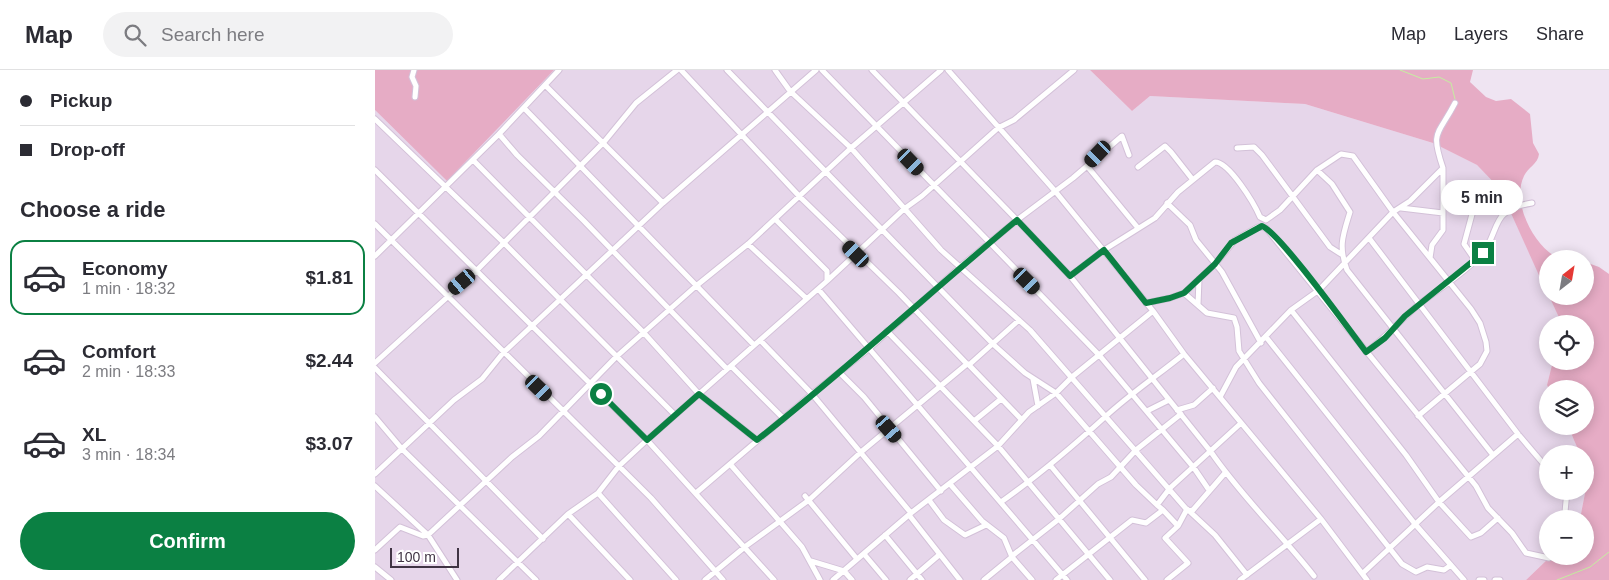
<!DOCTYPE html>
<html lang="en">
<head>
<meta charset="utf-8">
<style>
	:root { --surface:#fff; --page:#f2f2f3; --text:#2b2b33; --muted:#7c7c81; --line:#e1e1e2; --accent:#0b8043 }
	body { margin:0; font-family:Helvetica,sans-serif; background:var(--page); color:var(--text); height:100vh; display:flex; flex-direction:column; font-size:19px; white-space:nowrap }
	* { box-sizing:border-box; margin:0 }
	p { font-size:16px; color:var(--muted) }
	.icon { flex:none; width:28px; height:28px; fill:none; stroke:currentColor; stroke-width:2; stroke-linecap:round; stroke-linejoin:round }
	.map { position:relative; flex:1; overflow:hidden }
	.side { display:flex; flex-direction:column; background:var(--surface); width:375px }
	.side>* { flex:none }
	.top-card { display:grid; align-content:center; height:110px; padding:0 20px; background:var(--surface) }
	.needle { width:32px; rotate:31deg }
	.fabs { position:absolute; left:1164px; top:180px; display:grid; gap:10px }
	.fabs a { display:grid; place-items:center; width:55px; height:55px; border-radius:50%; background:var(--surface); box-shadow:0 2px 12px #0003; font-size:25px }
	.scale { position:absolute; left:15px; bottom:12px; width:69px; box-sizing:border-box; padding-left:5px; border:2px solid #403444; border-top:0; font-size:14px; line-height:18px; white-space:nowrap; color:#403444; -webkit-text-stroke:4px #fff; paint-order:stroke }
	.end { position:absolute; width:22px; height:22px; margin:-11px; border:6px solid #0b8043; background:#fff; box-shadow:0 0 0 2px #fff }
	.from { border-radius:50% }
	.bubble { position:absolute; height:35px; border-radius:18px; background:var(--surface); box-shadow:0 2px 12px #0003; font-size:16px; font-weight:800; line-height:35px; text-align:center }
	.car { position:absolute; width:15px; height:30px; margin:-15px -8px; border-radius:6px; box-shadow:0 0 4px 1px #0007; background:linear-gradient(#222 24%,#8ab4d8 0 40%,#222 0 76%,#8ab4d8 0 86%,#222 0) }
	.top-card b { display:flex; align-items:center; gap:18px; height:48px; font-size:19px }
	.top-card b+b { border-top:1px solid var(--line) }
	.top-card i { width:12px; height:12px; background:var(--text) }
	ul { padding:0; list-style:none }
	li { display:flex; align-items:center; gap:15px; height:75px; margin:0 10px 8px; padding:0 10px; border:2px solid transparent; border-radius:15px }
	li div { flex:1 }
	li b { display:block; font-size:19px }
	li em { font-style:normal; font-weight:800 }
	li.on { border-color:var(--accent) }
	li>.icon { width:45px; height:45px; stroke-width:1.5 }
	h2 { padding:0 20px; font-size:22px; line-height:60px }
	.action { display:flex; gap:10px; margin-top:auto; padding:10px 20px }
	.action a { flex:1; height:58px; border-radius:30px; background:var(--accent); color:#fff; font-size:20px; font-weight:800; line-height:58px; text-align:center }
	header { display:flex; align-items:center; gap:30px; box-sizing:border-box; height:70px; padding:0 25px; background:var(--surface); border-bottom:1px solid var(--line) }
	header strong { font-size:24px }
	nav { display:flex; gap:28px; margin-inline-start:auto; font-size:18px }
	.search { width:350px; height:45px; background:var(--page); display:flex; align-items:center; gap:12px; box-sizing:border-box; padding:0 18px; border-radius:28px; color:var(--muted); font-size:19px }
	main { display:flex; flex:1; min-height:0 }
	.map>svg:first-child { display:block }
	.residential { fill:#e6d6ea }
	.green { fill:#e6acc5 }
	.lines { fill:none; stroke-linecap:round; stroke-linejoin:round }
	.stream { stroke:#c5efa0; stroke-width:1 }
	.minor-casing { stroke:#d3c1d8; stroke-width:7 }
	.minor { stroke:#fff; stroke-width:5 }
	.route { stroke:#0b8043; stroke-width:6 }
</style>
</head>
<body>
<header>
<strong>Map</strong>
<div class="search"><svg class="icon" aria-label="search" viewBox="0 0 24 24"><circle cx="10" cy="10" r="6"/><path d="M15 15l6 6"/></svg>Search here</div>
<nav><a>Map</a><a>Layers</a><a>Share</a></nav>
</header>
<main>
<section class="side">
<div class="top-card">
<b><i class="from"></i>Pickup</b>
<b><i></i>Drop-off</b>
</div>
<h2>Choose a ride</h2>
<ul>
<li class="on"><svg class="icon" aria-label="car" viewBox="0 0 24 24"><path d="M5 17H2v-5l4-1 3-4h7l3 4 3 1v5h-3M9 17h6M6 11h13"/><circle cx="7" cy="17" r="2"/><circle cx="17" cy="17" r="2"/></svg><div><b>Economy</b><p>1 min · 18:32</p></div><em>$1.81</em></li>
<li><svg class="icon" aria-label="car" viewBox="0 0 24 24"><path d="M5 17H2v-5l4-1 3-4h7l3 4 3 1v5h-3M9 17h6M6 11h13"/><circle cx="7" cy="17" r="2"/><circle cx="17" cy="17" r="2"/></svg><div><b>Comfort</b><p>2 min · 18:33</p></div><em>$2.44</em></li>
<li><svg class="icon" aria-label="car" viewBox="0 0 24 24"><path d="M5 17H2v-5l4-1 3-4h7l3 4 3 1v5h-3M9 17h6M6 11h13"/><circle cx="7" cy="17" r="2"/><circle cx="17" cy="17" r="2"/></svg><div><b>XL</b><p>3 min · 18:34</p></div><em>$3.07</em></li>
</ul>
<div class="action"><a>Confirm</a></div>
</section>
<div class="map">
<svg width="1234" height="510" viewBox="0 0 1234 510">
	<rect width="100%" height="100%" fill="#efe4f2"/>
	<path class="residential" d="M179 0H715L757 41 775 26 930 34 1058 73 1102 95 1125 119 1187 254H1172V291H1178L1172 315 1174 319H1172V356H1193L1205 384H1172V421H1210V410L1211 418 1205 449H1172V486H1176L1151 510H0V40L72 111Z"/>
	<path class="green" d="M0 0H179L72 111 0 40Z
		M715 0H1098L1095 12 1111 27 1121 31 1136 29 1155 44 1158 73 1164 84C1163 94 1153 97 1149 106 1136 132 1159 178 1185 189H1172V223L1125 119 1102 95 1058 73 930 34 775 26 757 41Z
		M1210 192 1224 197 1234 204V510H1151L1176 486H1210V449H1205L1211 418 1210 384H1205L1193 356H1210V319H1174L1172 315 1178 291H1210V254H1187L1174 226H1210Z"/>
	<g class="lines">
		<path class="stream" d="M1025 0 1048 9 1064 7 1076 13 1080 29
			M1182 510 1215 497 1234 482"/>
		<defs>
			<path id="minor" d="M39 0 37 7 41 16 40 27
				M306 0 425 127 524 223 592 294H595L644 250
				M352 0 619 275 650 303 681 323 761 415 782 435
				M400 0 415 21 476 78 566 180 655 260 813 441 818 440 850 403
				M447 0 725 286 819 398 834 420
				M573 0 680 121 778 241 809 284 946 449 992 510
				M170 15 288 133
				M149 38 379 275
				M0 49 128 172 300 345
				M124 64 142 85 209 151 352 299
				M862 78 879 77 887 85 955 177 966 184
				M754 85 747 66 698 108 642 150 695 206 836 382C866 426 906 464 939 506
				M98 90 269 263 324 324 382 370
				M712 96 763 158
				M763 97 790 76 796 82 818 110
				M0 100 272 370 399 510
				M942 100 957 114 975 142C968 165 963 176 972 200L1118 385
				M792 133 815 155 821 170 847 202 886 273
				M1026 138 1068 143
				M0 154 276 428 348 510
				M994 168 1143 364 1172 398
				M373 174 431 228
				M0 186 124 64 184 0
				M1055 188 1057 175 1068 160V99
				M1100 190 1089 174 1103 122
				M695 206 729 180 780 148 803 122 840 92C854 92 879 133 885 147L891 150 905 140 942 100 966 84 978 86 1018 142 944 220 916 240 861 297 845 327
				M452 211 529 139 547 126 623 58 639 50 699 0
				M444 220 692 510
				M809 223 832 243 859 248 862 257 864 281 884 313 1027 494 1041 502 1052 497 1069 500 1076 495
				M771 233 795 228 809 223 840 194 860 170 883 157 891 158 1101 416 1113 438 1137 463 1151 483 1174 488
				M823 235 824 209
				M916 240 1031 385 1064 432 1096 467 1106 463 1123 448
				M512 261 623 376 735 510
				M891 267 1040 454 1089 510
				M385 270 437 324 536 443
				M991 282C1011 268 1023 252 1042 236 1063 219 1089 204 1108 183 1118 171 1120 151 1129 144 1137 137 1146 135 1157 133
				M0 293 101 201 229 72 261 33 302 0
				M594 295 646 349
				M356 296 409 349
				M0 298 168 469
				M465 303 489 327 566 421
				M658 309 663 336
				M802 340 819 335 838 318
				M772 341 794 330
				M1043 346 1105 294 1112 281 1111 272 1105 253 1096 239 1018 142 1035 131 1068 98C1055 60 1063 66 1080 33
				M0 347 27 379 161 510
				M599 351 626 329
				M355 394 427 477 445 510
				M675 395 770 510
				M0 404 79 330 107 309 128 283 288 133 441 0
				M575 414 607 451 629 468 637 487 657 510
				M0 416 53 465 82 510
				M223 423 301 510
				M321 423 437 324 496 277 585 197 642 150 497 0
				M430 426 482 489
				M554 430 569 450 590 465 611 455
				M626 432C663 406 697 377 730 347 755 324 783 305 809 284
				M788 440 803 456
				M1190 442 1192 421
				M193 444 255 510
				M534 445 585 510
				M510 465 547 510
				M0 480 25 457 48 466 53 465 137 387 164 366 241 287 321 216 373 174 476 78 566 0
				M489 484 511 510
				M637 486 684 449 723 414 736 407 761 380 806 344
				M436 491 469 501 477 510
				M0 497 16 510
				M988 503 1064 432 1143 364
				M124 510 193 444 223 423 244 396 272 370 452 211V201L401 150
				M330 510 371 476 434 430 486 382 592 294
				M458 510 536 443 623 376 654 342 681 323 697 307 778 241
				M535 510 564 485
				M609 510 637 487
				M681 510 757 450 771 453 788 440 782 435 795 418 865 354
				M792 510 813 493 790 468 803 456 812 439 840 465 872 505
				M865 510 946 449
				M1104 510H1109
				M1120 510H1125"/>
		</defs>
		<use href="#minor" class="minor-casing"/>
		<use href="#minor" class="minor"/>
	</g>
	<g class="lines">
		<path class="route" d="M226 324 272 370 324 324 382 370C471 300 554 223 642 150L695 206 729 180 771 233 795 228 809 223 840 194 856 173 887 156C905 163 975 261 991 282L1010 268 1030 246 1108 183"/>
	</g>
</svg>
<div class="fabs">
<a><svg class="needle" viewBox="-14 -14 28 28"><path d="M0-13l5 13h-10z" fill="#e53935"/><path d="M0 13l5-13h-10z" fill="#7c7c81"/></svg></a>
<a><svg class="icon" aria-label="locate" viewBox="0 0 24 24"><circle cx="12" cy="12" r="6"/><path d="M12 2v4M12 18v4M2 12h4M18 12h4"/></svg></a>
<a><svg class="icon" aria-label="layers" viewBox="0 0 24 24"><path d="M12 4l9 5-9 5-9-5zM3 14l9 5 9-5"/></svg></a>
<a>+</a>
<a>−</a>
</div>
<div class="scale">100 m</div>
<i class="end from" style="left:226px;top:324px"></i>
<i class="end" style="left:1108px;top:183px"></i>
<div class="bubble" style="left:1066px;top:110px;width:82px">5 min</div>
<i class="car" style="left:723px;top:84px;rotate:224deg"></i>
<i class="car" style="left:536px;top:92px;rotate:136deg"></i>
<i class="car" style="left:481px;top:184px;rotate:315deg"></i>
<i class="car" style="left:652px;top:211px;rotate:135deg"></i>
<i class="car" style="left:87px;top:212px;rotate:230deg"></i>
<i class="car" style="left:164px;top:318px;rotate:134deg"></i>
<i class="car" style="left:514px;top:359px;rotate:139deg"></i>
</div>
</main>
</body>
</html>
